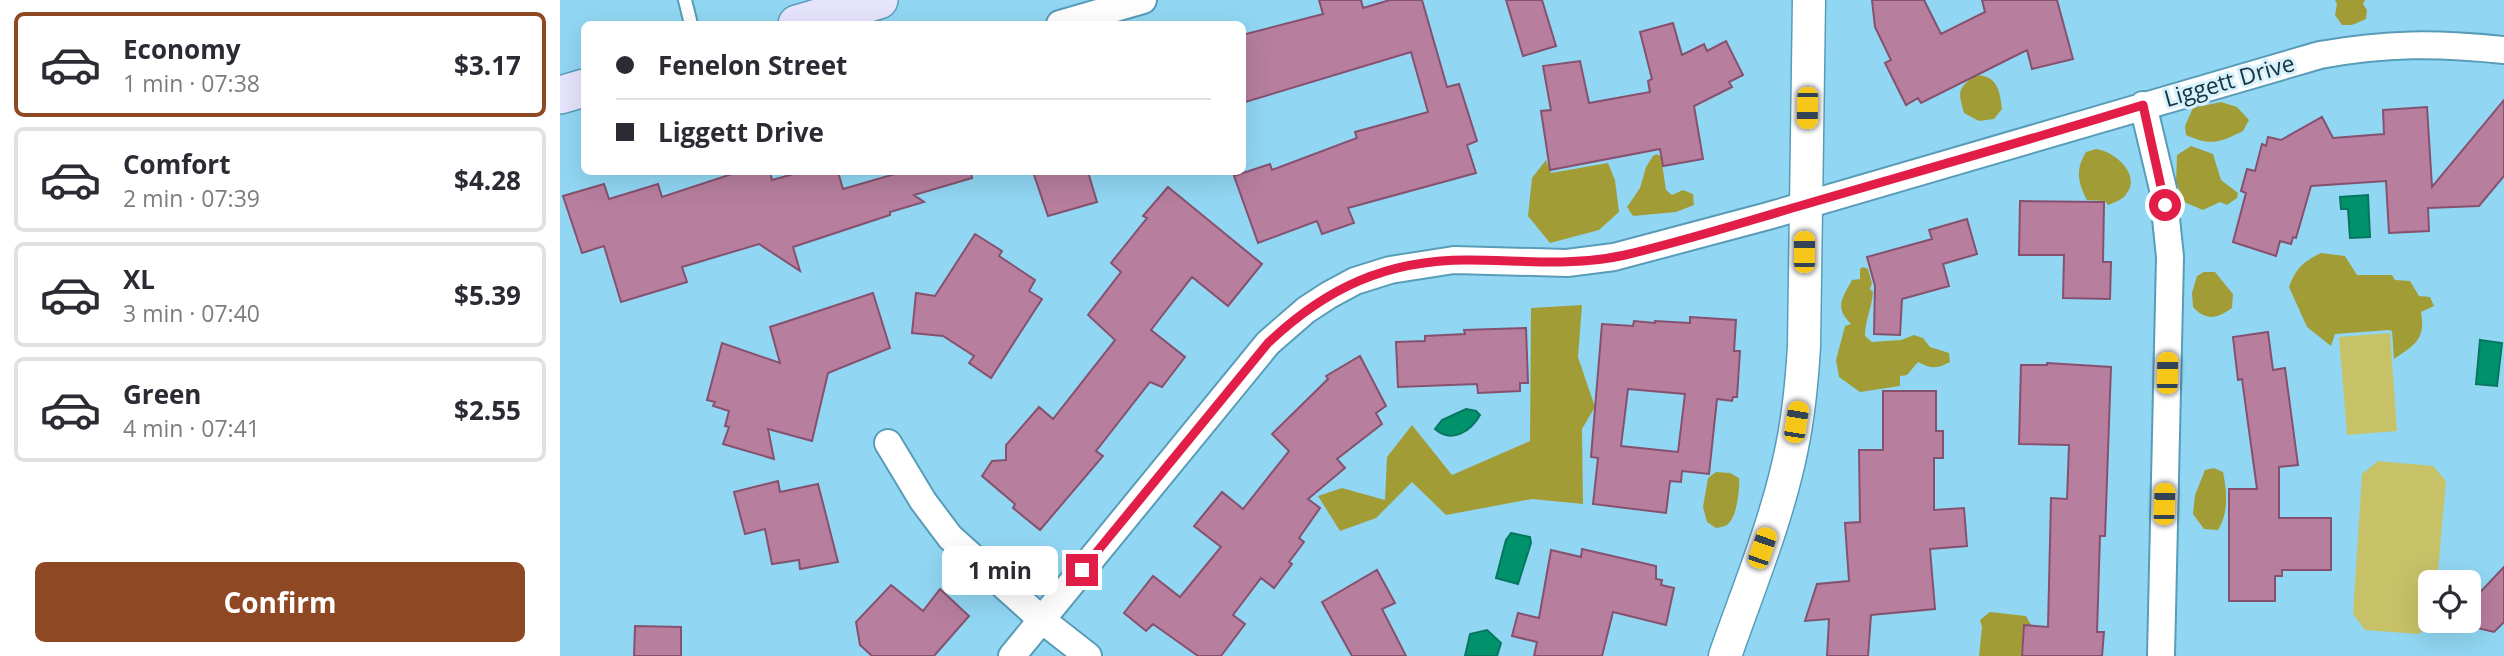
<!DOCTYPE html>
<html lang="en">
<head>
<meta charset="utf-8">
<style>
	:root { --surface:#fff; --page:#f2f2f3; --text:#2b2b33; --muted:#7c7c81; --line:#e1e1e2; --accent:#8f4824 }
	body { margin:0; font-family:"Open Sans",sans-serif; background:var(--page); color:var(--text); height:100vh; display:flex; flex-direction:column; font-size:26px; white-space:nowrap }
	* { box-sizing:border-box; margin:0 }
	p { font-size:23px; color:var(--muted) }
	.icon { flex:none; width:38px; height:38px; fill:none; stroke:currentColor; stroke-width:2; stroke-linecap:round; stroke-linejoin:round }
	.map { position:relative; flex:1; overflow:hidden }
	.details { display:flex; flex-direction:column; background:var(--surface); width:560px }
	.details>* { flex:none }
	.top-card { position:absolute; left:21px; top:21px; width:665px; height:154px; border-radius:10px; box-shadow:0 7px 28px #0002; display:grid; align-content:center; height:154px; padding:0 35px; background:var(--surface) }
	.buttons { position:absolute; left:1858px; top:570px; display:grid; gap:14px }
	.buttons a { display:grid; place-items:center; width:63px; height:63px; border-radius:10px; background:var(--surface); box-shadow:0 7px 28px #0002; font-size:35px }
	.end { position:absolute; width:32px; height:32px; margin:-16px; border:9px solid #e11d48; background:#fff; box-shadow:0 0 0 4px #fff }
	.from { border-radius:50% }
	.bubble { position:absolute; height:49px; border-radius:10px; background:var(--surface); box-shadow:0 7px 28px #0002; font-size:23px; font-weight:700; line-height:49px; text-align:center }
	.car { position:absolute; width:21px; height:42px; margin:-21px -10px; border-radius:9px; box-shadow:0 0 5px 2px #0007; background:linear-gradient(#f5c518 24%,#345 0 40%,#f5c518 0 76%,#345 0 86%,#f5c518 0) }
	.top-card b { display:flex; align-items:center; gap:24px; height:66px; font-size:26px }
	.top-card b+b { border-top:2px solid var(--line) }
	.top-card i { width:18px; height:18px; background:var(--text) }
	ul { padding:12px 0 0; list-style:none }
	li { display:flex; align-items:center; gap:21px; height:105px; margin:0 14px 10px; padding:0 21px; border:4px solid var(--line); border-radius:10px }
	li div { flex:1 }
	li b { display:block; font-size:26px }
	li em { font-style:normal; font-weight:700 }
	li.active { border-color:var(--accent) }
	li>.icon { width:63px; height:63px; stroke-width:1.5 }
	.primary-button { display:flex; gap:14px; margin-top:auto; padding:14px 35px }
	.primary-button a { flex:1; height:80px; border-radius:10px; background:var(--accent); color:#fff; font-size:28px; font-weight:700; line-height:80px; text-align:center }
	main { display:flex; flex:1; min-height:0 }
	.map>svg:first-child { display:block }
	.green { fill:#c7c268 }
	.forest { fill:#a29c36 }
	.water { fill:#00926b; stroke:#07765e; stroke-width:2 }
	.building { fill:#b77e9d; stroke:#85516e; stroke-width:2; fill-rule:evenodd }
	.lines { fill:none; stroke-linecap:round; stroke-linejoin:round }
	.service-casing { stroke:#589cb8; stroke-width:16 }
	.minor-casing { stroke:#589cb8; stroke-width:30 }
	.tertiary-casing { stroke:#589cb8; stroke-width:35 }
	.secondary-casing { stroke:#589cb8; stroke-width:40 }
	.service { stroke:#fff; stroke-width:12 }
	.minor { stroke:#fff; stroke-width:26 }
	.tertiary { stroke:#fff; stroke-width:32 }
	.secondary { stroke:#e6e5fd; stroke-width:37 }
	.route { stroke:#e11d48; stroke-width:9 }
	.labels { text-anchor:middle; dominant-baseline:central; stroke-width:6; stroke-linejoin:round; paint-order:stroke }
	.street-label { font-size:23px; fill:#16333f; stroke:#d7f1fd }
</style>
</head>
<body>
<main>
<section class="details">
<ul>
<li class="active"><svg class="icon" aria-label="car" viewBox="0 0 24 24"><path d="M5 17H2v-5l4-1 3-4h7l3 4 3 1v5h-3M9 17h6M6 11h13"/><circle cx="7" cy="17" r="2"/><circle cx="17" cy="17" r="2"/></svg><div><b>Economy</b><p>1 min · 07:38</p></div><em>$3.17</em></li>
<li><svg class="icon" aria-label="car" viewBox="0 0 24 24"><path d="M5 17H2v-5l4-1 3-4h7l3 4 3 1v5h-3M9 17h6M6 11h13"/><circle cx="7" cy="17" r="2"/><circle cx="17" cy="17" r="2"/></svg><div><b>Comfort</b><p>2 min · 07:39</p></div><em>$4.28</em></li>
<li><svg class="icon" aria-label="car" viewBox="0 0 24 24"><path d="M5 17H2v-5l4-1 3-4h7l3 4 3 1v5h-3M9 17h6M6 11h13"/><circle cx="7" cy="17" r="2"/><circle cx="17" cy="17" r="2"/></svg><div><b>XL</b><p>3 min · 07:40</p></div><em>$5.39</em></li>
<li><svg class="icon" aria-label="car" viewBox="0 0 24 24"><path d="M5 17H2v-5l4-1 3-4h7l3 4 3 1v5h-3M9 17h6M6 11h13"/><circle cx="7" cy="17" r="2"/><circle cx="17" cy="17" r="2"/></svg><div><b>Green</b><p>4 min · 07:41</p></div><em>$2.55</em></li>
</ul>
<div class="primary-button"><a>Confirm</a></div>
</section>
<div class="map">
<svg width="1944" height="656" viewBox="0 0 1944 656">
	<rect width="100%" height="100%" fill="#91d7f4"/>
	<path class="green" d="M1830 333 1837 431 1787 435 1779 337Z
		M1818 461 1873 466 1886 481 1877 583H1871V621H1873L1859 634 1805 630 1793 614 1802 474Z"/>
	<path class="forest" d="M1775 0H1805L1803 4 1807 10 1806 19 1792 25H1782L1775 15 1777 4Z
		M1415 75C1437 75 1440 90 1442 109L1434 119 1419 121 1404 113C1398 91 1397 90 1415 75Z
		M1661 102 1677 107 1689 120 1683 131C1659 143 1651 146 1626 135L1625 126 1633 108Z
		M1631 146 1653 154 1661 180 1678 193 1677 198 1667 205 1660 202 1643 210 1624 202 1616 182 1617 155Z
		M1536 149C1554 151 1581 174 1567 193 1563 200 1555 202 1548 205L1545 201 1527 200C1518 183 1515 170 1526 152Z
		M1097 154 1101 157 1106 190 1112 195 1123 190 1133 194 1134 205 1116 212 1073 216 1067 207 1080 188 1086 167 1093 156Z
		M986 160 991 173 1048 163 1055 180 1059 212 1039 230 990 243 968 216 972 178Z
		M1761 253 1785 256 1797 275H1832L1835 280 1850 281 1859 296 1870 297 1874 306 1861 312C1866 339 1855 345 1834 359L1832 331 1829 330 1775 334 1771 346 1747 327 1729 287C1736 268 1743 262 1761 253Z
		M1303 267 1308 269 1312 283 1310 289 1313 292C1312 308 1305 320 1305 336L1312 342 1341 340 1354 335 1363 338 1370 347 1389 353 1390 362C1377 369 1371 369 1358 362L1347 375 1340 376V386L1300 392 1279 377 1276 360 1285 326 1291 324C1274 307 1282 299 1292 280L1300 279V269Z
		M1644 272H1655L1673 294 1672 308C1657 319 1646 321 1633 307L1632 293 1637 276Z
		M1022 305 1018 357 1035 407 1022 429 1023 504 972 499 886 515 852 482 816 518 780 531 758 496 782 488 825 500 827 457 852 425 892 475 970 441 971 308Z
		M1654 468 1663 472C1667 492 1669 512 1658 530L1644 529 1633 514 1635 495 1645 470Z
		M1156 472 1170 473 1179 478C1180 488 1177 517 1168 524 1165 527 1160 527 1156 528L1147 522 1143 507 1148 478Z
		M1430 612 1466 616 1471 625H1464L1461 656H1419L1422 627 1420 620Z"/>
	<path class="water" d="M1808 195 1810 237 1790 238 1788 209H1781L1780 197Z
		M1920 340 1942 343 1937 386 1916 384Z
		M906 409 916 411 920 415C911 431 892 444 875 429L882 420Z
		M951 533 970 537 971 543 958 584 936 578 946 540Z
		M927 630 941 643 937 656H905L910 634Z"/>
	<path class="building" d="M759 0H801L803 8 830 0H862L887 87 899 84 917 141 907 145 916 173 788 208 794 223 762 234 757 221 698 243 674 176 710 164 712 170 797 138 795 132 868 112 851 52 682 103V35L763 14Z
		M946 0H982L996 46 963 56Z
		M1312 0H1364L1381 34 1425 12 1422 0H1497L1513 59 1472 69 1467 50 1361 103 1358 98 1346 105 1325 63 1331 60 1315 27Z
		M1113 23 1122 55 1144 44 1147 51 1166 41 1183 75 1169 82 1172 87 1134 106 1143 159 1103 166 1100 149 990 170 981 111 991 110 983 66 1020 61 1029 103 1090 92 1088 81 1092 79 1080 32Z
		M1944 100V176L1919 206 1868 208 1869 231 1829 233 1826 181 1751 186 1736 238 1733 237 1731 244 1720 241 1716 256 1673 242 1686 193 1681 191 1687 169 1695 171 1702 144 1706 146 1708 137 1721 140 1762 117 1773 138 1824 134 1823 110 1867 107 1872 187Z
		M178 172H210L212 180 241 172H278L283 189 342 172H411L412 178 354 195 364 202 330 212V215L233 247 240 271 199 244 122 267 127 282 61 302 44 246 22 253 3 196 44 184 49 199 98 184 102 197Z
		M473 172H528L537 202 488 216Z
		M608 187 702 264 668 306 632 277 591 330 625 357 602 387 590 382 536 451 543 456 480 530 453 508 455 504 422 476 432 461 446 460V445L479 407 493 419 555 340 528 315 561 272 551 263 587 218 583 216Z
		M1460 201 1544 202 1543 262H1551L1550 299 1503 298 1504 255H1459Z
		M1407 219 1417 254 1383 264 1389 286 1342 299 1340 335 1314 334 1315 286 1307 257 1372 239 1369 230Z
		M415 234 442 251 439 256 475 280 469 291 482 299 431 378 409 363 414 356 383 336 352 333 356 293 375 296Z
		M313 293 330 348 268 373 252 441 208 429 214 459 163 444 169 427 165 426 169 411 153 406 155 402 147 400 162 343 220 363 210 327Z
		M1130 317 1176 320 1174 351H1180L1177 397H1173L1172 401 1157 399 1149 474 1122 471 1121 482 1110 481 1106 513 1033 504 1038 458 1031 457 1042 324 1073 326 1074 321 1095 323V321L1130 323ZM1068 389 1125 394 1118 452 1061 446Z
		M966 328 968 383H960V391L918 393 917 384 838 387 836 342 865 341V336L905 334 904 330Z
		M1708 332 1713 370 1725 368 1738 465 1719 467V518H1771V570H1722V576H1715V601H1669V489H1697L1682 379 1678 380 1673 337Z
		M800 356 826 406 816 413 822 424 777 459 785 468 748 499 760 508 739 538 744 542 729 562 732 564 714 588 701 578 673 615 685 624 661 656H638L593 624 586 631 564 613 593 576 620 597 661 547 634 526 662 492 683 509 729 451 712 434 768 379 766 376Z
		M1487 363 1551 367 1545 536H1540L1537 632H1544L1542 656H1462L1464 625 1488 627 1491 498 1507 499 1509 445 1459 444 1461 365H1487Z
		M1323 391H1376V431H1383V458H1374V510L1404 508 1407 546 1370 549 1375 609 1311 615 1308 656H1267L1269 619 1245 621 1257 584 1289 581 1285 523 1300 522 1299 450H1323Z
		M218 481 220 492 258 484 278 562 240 569 239 560 212 564 205 529 185 534 174 492Z
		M1022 549 1096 566V579L1102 580 1101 585 1114 588 1106 625 1053 612 1042 656H974L977 642 952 636 958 613 979 618 991 550 1021 557Z
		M1944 567V622L1934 632 1913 627 1909 604Z
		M817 570 835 603 822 609 846 656H792L762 602Z
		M331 585 363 611 380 589 409 616 374 656H312L300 645 296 622Z
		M75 626 121 627V656H74Z"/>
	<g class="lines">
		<defs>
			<path id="service" d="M125 0 131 24"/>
			<path id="minor" d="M500 24 583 0
				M1583 105 1603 189 1610 257 1601 656
				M328 443 363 501 390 537 482 620 528 656
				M452 656 708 343 746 310 769 295 795 281 830 270 894 260 1007 263 1054 257 1208 216 1760 55C1827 43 1876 43 1944 50"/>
			<path id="tertiary" d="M1165 656C1189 587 1218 518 1232 447 1239 413 1242 380 1244 346L1249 0"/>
			<path id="secondary" d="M237 24 319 0
				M0 95 24 88"/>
		</defs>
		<use href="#service" class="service-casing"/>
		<use href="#minor" class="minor-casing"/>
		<use href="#tertiary" class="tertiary-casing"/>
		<use href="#secondary" class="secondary-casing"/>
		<use href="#service" class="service"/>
		<use href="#minor" class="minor"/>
		<use href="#tertiary" class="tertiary"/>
		<use href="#secondary" class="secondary"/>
	</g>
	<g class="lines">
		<path class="route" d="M522 570 708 343C766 288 826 260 907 260 960 260 1012 267 1065 255 1125 241 1184 222 1243 205 1356 172 1470 140 1583 105L1605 205"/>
	</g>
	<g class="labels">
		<g class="street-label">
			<text transform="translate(1669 80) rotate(-16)">Liggett Drive</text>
		</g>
	</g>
</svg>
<div class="buttons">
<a><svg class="icon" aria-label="locate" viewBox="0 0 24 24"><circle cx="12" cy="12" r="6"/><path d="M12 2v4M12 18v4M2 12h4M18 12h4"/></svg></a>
</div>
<i class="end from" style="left:1605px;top:205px"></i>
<i class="end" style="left:522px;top:570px"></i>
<div class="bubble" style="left:382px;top:546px;width:116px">1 min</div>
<i class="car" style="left:1247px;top:108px;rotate:181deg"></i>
<i class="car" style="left:1244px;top:252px;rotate:0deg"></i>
<i class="car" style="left:1607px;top:373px;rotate:1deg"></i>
<i class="car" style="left:1236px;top:422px;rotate:9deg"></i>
<i class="car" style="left:1604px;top:504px;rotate:2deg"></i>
<i class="car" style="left:1202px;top:548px;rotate:19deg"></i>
<div class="top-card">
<b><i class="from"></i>Fenelon Street</b>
<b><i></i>Liggett Drive</b>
</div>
</div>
</main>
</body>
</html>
